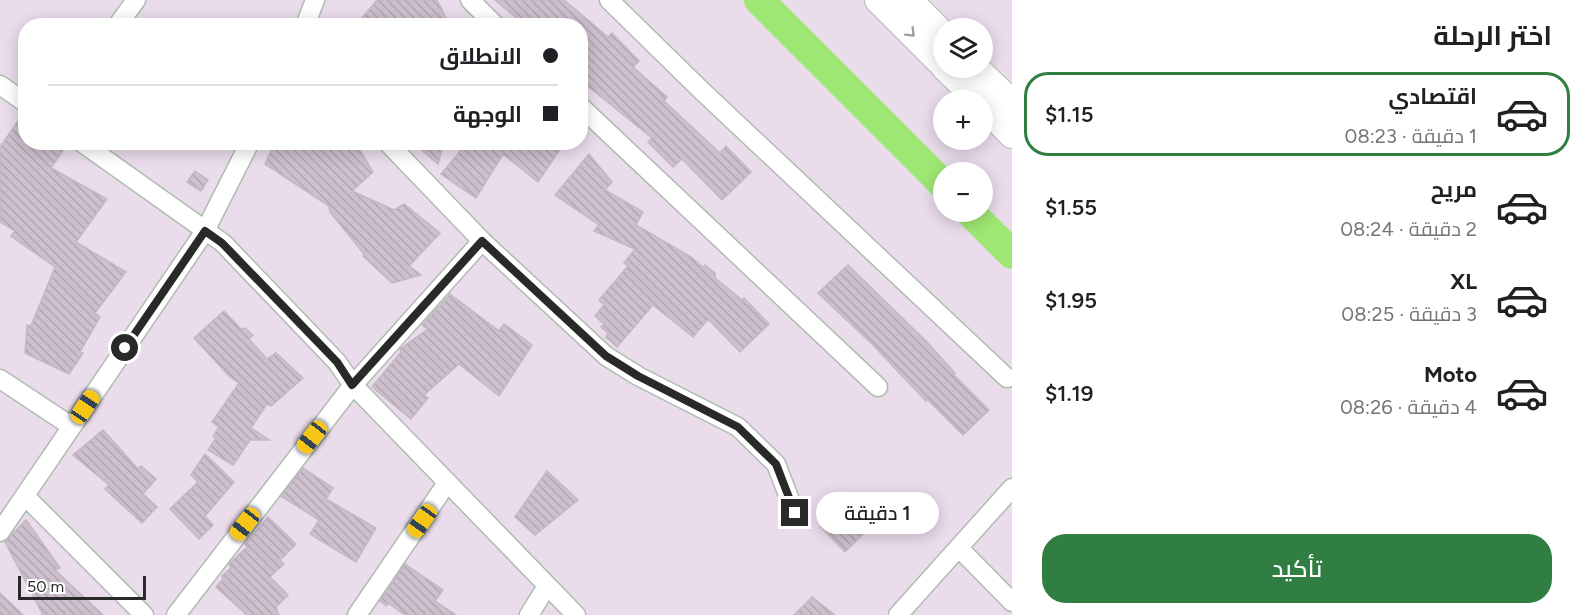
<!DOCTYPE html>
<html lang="ar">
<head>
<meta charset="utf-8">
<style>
	:root { --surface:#fff; --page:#f6f6f6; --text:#202124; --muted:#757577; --line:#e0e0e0; --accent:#307e41 }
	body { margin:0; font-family:Figtree,Cairo,sans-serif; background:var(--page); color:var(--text); direction:rtl; height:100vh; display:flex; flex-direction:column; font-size:22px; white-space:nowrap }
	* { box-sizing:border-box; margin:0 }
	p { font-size:20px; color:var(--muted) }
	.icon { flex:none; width:33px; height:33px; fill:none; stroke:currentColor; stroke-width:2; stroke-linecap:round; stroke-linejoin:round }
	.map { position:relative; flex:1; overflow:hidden; direction:ltr }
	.panel { display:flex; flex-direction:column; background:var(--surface); width:570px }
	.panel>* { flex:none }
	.banner { position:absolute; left:18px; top:18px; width:570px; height:132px; border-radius:24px; box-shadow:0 3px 15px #0003; direction:rtl; display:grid; align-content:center; height:132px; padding:0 30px; background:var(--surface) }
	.tools { position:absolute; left:933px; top:18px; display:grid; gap:12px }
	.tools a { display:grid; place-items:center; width:60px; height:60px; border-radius:50%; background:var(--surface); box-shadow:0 3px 15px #0003; font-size:30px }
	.scale { position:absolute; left:18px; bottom:15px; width:128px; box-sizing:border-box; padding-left:6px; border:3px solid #292929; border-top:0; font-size:16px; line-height:21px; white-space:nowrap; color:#292929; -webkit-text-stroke:4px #fff; paint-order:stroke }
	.end { position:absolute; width:27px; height:27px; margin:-14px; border:8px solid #292929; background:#fff; box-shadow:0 0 0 3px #fff }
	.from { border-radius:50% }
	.bubble { position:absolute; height:42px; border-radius:21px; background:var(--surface); box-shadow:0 3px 15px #0003; font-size:20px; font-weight:600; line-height:42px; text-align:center; direction:rtl }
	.car { position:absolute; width:18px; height:36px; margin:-18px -9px; border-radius:8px; box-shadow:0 0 4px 2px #0007; background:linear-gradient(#f5c518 24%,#345 0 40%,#f5c518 0 76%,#345 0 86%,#f5c518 0) }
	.banner b { display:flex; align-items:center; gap:21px; height:57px; font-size:22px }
	.banner b+b { border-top:2px solid var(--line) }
	.banner i { width:15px; height:15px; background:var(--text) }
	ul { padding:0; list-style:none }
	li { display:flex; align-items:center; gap:18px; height:84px; margin:0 12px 9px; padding:0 18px; border:3px solid transparent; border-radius:24px }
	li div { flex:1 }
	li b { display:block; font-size:22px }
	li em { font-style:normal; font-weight:600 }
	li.current { border-color:var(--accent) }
	li>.icon { width:54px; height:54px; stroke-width:1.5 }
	h2 { padding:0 30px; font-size:27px; line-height:72px }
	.primary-button { display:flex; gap:12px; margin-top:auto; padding:12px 30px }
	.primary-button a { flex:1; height:69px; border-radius:24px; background:var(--accent); color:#fff; font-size:24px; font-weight:600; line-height:69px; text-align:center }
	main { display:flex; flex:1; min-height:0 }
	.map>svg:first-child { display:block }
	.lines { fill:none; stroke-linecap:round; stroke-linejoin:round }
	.river { stroke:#9ee774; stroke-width:30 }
	.building { fill:url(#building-back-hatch); stroke:#c6b6c5; stroke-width:1.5 }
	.street-casing { stroke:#afbcb2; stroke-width:21 }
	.secondary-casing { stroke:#afbcb2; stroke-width:28 }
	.street { stroke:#fff; stroke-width:18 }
	.secondary { stroke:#fff; stroke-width:26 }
	.oneway { stroke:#9f9f9f }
	.route { stroke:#292929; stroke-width:8 }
</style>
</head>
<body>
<main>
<section class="panel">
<h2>اختر الرحلة</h2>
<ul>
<li class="current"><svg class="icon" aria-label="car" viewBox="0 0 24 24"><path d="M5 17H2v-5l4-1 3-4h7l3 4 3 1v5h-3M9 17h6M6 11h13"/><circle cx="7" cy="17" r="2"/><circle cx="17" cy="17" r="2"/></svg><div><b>اقتصادي</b><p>1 دقيقة · 08:23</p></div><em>$1.15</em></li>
<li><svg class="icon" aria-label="car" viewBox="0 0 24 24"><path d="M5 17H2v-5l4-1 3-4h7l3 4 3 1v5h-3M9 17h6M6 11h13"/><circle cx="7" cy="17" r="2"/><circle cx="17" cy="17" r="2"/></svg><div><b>مريح</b><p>2 دقيقة · 08:24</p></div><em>$1.55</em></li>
<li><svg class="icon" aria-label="car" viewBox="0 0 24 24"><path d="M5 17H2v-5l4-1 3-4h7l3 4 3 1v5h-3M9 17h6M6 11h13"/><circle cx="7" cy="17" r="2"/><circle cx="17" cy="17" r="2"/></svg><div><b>XL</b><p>3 دقيقة · 08:25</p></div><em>$1.95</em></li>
<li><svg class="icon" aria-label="car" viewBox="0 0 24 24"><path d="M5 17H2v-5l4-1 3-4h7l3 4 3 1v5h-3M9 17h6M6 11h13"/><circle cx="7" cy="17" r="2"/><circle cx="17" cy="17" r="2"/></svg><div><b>Moto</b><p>4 دقيقة · 08:26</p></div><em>$1.19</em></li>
</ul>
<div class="primary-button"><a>تأكيد</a></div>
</section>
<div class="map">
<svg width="1012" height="615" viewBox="0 0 1012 615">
	<defs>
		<pattern id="building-back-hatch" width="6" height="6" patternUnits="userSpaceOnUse" patternTransform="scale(1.5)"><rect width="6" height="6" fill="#cdc0cd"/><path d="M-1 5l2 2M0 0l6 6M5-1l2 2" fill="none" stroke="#b0a5b0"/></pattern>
	</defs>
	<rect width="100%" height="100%" fill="#eadceb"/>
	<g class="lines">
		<path class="river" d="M759 0 944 185
			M970 212 1012 254"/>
	</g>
	<path class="building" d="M377 0H437L450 26H371L362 18Z
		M495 0H564L608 37 612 33 639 61 633 67 667 97 664 101 720 153 726 146 751 172 722 200 682 159 673 167 648 142 652 138 580 80V26H526Z
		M23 114H26V142H55L64 149 51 168 107 199 76 242 126 272 95 313 100 317 80 352 83 353 69 374 25 353 27 325 31 326 55 267 11 236 15 231 0 222V147Z
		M275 142H355L373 172 352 191 394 210 404 204 440 233 409 266 421 275 392 283 363 256 364 254 330 212 329 206 265 164Z
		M412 142H444L438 164Z
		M468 142H565L538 182 503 154 476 198 441 174Z
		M589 154 612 182 605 190 643 212 636 225 691 257 703 267 705 265 715 273V278L742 300 744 298 769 324 740 352 708 319 693 337 653 305 617 347 606 337 608 333 601 327 604 324 595 316 604 305 599 300 628 266 624 263 635 249 594 231 599 225 555 195Z
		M195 171 208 180 201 191 187 182Z
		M848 265 928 343 955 373 953 374 989 410 963 435 927 399 926 401 872 344 818 293Z
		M450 294 499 331 504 324 532 345 499 396 459 364 424 395 428 398 411 419 372 387 401 352 400 349 428 329 422 325Z
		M224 311 241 329 245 328 253 335 249 339 267 359 276 353 303 378 271 406 267 404 251 428 269 440H250L233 465 208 450 216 438 213 436 219 427 212 422 239 383 230 377 194 338Z
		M103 430 138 469 141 466 156 479 143 494 157 507 142 523 105 489 109 485 73 455Z
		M205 454 234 482 205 516 213 525 199 539 170 509 198 482 191 475Z
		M303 468 333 488 326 499 376 528 356 562 310 534 319 520 281 496Z
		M547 471 578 500 535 535 515 517Z
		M849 498 874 523 845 552 820 526Z
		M268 517 296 544 280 560 284 564 270 577 288 595 276 607 279 615H247L216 587 223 579 222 576 231 568 229 564 247 547 245 544Z
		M26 520 60 568 55 570 103 615H43L5 542Z
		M405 564 443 590 435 601 456 615H405L388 603 386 606 380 601Z
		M0 593 23 615H0Z
		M812 597 835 615H794Z"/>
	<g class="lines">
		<defs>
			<path id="street" d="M470 0 496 26
				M609 0 702 91 1007 378
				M117 26 136 0
				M305 26 315 0
				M0 85 26 103
				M580 106 878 387
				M81 142 223 243 337 362 353 385 576 615
				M387 142 482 241 606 356 638 376 738 427 776 464 795 513
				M0 379 71 426
				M25 496 144 615
				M0 532 205 231 250 142
				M959 548 1012 602
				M176 615 353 385 482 241
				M357 615 447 483
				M529 615 547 586
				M898 615 1012 488"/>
			<path id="secondary" d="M878 0 944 66
				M909 0 944 35
				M945 68 978 100
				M976 68 1012 103
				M982 105 1012 135"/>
		</defs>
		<use href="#street" class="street-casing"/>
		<use href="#secondary" class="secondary-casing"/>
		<use href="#street" class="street"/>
		<use href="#secondary" class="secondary"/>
	</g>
	<defs><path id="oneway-chevron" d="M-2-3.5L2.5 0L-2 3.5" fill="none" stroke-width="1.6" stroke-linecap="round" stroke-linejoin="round" transform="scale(1.5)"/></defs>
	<use class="oneway" href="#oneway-chevron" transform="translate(911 33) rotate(45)"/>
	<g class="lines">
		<path class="route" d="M125 348 205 231 222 243 337 362 352 385 482 241 606 356 638 376 738 427 776 464 795 513"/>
	</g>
</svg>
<div class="tools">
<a><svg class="icon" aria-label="layers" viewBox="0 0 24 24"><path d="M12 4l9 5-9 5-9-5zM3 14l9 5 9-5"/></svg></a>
<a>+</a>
<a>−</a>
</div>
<div class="scale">50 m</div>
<i class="end from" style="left:125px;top:348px"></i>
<i class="end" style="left:795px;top:513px"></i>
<div class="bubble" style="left:816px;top:492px;width:123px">1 دقيقة</div>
<i class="car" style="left:85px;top:407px;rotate:34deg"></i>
<i class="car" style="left:312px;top:437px;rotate:218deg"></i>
<i class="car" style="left:422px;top:521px;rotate:215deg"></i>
<i class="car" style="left:245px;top:524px;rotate:218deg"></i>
<div class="banner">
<b><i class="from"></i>الانطلاق</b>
<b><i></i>الوجهة</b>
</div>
</div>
</main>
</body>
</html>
